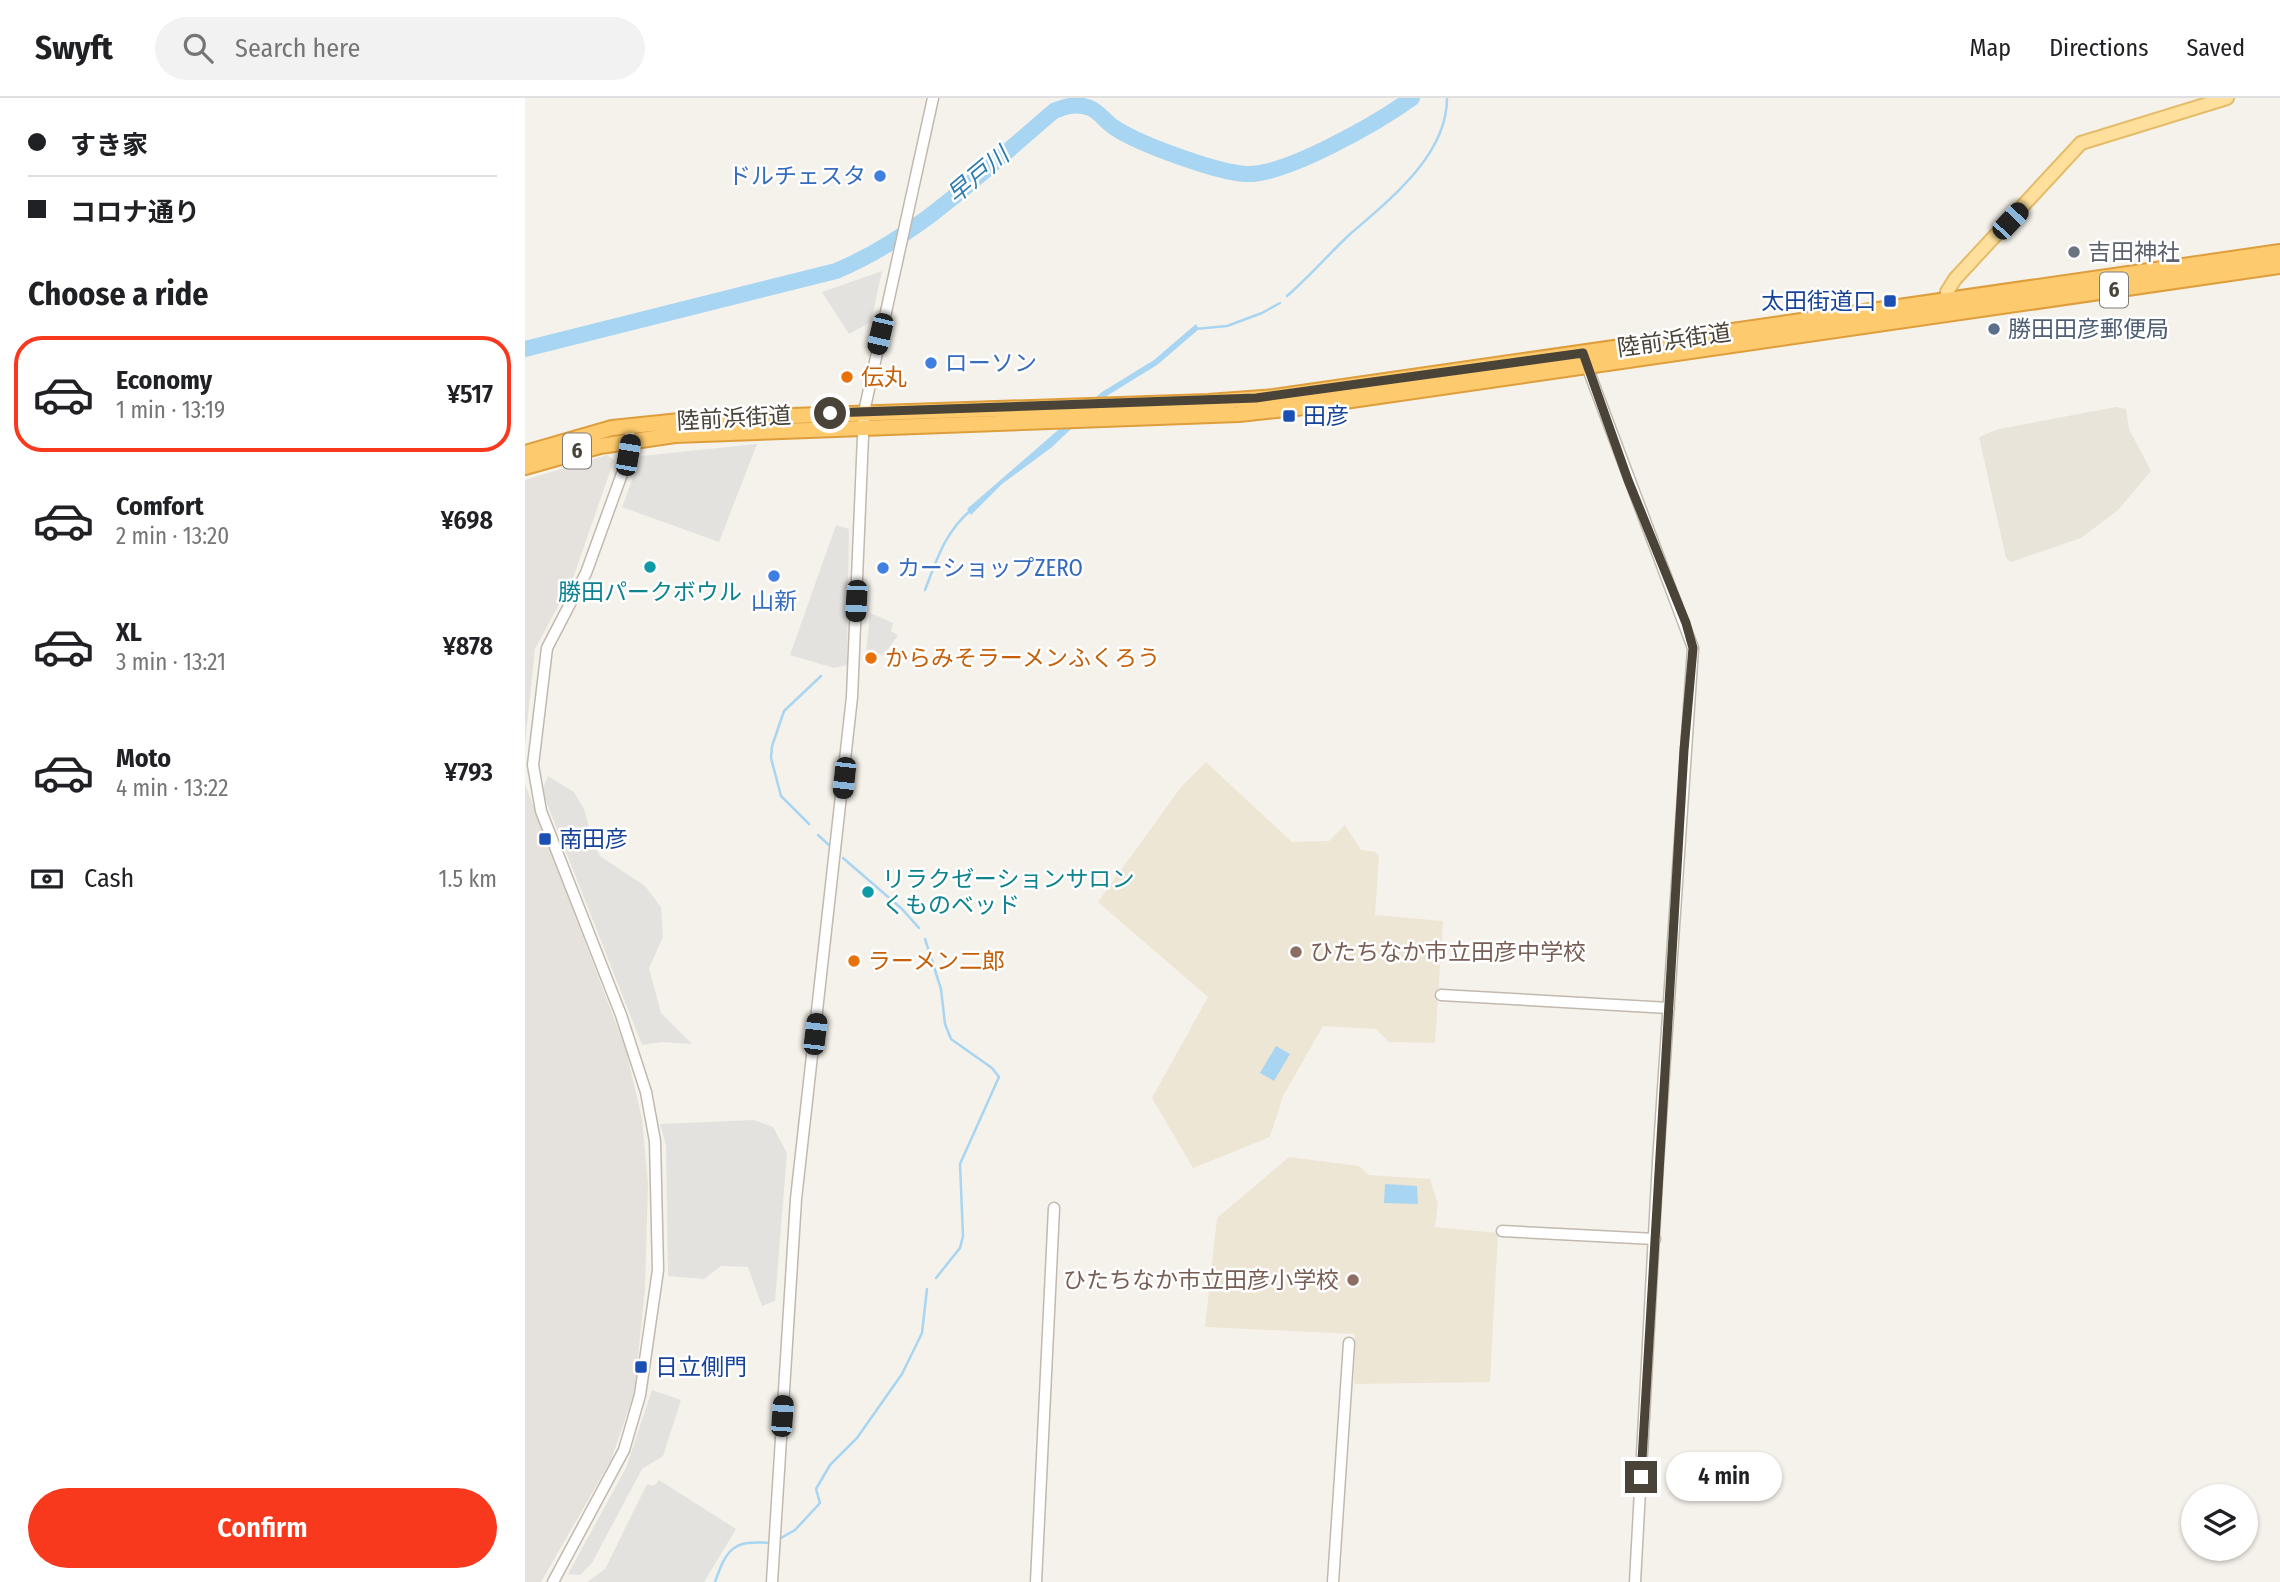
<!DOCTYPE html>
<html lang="en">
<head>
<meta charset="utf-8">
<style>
	:root { --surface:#fff; --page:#f2f2f2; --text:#202124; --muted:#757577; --line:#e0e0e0; --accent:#f9391e }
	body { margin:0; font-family:"Fira Sans Condensed","Noto Sans JP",sans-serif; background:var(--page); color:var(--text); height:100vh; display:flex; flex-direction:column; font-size:26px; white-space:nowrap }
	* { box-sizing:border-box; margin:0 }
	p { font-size:23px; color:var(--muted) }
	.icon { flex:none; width:38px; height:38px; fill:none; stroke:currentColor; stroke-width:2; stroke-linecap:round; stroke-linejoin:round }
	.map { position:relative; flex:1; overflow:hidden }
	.sheet { display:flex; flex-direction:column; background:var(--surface); width:525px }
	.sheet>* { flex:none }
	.banner { display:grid; align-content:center; height:154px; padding:0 28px; background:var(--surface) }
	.fabs { position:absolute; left:1656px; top:1386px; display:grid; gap:14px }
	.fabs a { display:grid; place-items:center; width:77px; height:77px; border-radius:50%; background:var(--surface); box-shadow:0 2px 5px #0004; font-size:35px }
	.end { position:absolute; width:32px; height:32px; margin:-16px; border:9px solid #4a4338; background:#fff; box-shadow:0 0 0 4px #fff }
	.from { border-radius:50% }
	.bubble { position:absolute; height:49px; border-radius:24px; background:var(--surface); box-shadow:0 2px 5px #0004; font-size:23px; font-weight:600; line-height:49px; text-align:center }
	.car { position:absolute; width:21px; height:42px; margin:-21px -10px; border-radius:9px; box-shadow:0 0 5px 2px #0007; background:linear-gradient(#222 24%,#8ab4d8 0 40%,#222 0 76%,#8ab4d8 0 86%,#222 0) }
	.banner b { display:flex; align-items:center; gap:24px; height:66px; font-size:26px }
	.banner b+b { border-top:2px solid var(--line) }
	.banner i { width:18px; height:18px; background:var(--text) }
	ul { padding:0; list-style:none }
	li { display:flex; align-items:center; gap:21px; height:116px; margin:0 14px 10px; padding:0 14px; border:4px solid transparent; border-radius:28px }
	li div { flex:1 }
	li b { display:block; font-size:26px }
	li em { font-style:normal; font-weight:600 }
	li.on { border-color:var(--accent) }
	li>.icon { width:63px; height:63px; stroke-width:1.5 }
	h2 { padding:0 28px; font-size:32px; line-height:84px }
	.pay { display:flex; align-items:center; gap:18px; height:77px; padding:0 28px; font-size:26px }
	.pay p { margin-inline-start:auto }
	.primary-button { display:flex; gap:14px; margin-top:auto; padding:14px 28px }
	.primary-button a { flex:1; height:80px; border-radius:42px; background:var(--accent); color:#fff; font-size:28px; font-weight:600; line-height:80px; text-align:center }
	header { display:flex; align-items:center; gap:42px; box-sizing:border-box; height:98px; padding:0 35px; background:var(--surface); border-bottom:2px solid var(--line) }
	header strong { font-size:33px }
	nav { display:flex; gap:38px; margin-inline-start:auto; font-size:24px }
	.search { width:490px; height:63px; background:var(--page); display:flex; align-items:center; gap:18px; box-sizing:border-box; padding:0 24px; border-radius:38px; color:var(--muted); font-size:26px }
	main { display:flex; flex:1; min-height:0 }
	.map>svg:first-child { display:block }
	.residential { fill:#e9e4d9 }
	.industrial { fill:#e5e1dc }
	.education { fill:#eee6d5 }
	.parking { fill:#e4e2df }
	.water { fill:#a8d5f1 }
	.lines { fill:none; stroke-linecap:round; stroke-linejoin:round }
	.stream { stroke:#a8d5f1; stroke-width:2.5 }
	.river { stroke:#a8d5f1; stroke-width:16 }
	.minor-casing { stroke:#c1b9ad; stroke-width:13 }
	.major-casing { stroke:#e4bc6a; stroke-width:16 }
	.highway-casing { stroke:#de9e3c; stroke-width:18 }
	.minor { stroke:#fff; stroke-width:10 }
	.major { stroke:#fedf9b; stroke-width:12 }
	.highway { stroke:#fdca6e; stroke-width:14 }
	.route { stroke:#4a4338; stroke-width:9 }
	.shop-dot { fill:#3f7fe0; stroke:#fff; stroke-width:2.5 }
	.worship-dot { fill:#6b7280; stroke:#fff; stroke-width:2.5 }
	.transit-dot { fill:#1a4fb4; stroke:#fff; stroke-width:2.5 }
	.service-dot { fill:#5c6f8a; stroke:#fff; stroke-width:2.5 }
	.food-dot { fill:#e8710a; stroke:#fff; stroke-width:2.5 }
	.culture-dot { fill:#0f9aa8; stroke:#fff; stroke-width:2.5 }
	.education-dot { fill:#8d6e63; stroke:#fff; stroke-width:2.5 }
	.labels { text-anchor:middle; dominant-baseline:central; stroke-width:5; stroke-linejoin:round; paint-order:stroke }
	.shield { fill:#fff; stroke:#807b74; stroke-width:2 }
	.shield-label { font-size:21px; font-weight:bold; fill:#4a4338 }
	.shop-label { font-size:23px; fill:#366cbe; stroke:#fff; text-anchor:start }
	.worship-label { font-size:23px; fill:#5b616d; stroke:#fff; text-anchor:start }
	.transit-label { font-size:23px; fill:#164399; stroke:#fff; text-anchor:start }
	.service-label { font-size:23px; fill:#4e5e75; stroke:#fff; text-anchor:start }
	.street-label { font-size:23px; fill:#4a4338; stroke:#fff }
	.food-label { font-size:23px; fill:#c56008; stroke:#fff; text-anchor:start }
	.culture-label { font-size:23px; fill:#0d838f; stroke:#fff }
	.education-label { font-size:23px; fill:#785e54; stroke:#fff; text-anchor:start }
	.water-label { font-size:24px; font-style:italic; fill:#2e7caf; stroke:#fff }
</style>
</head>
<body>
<header>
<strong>Swyft</strong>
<div class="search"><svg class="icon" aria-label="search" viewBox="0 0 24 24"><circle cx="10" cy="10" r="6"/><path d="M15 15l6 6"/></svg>Search here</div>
<nav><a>Map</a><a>Directions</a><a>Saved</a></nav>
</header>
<main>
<section class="sheet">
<div class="banner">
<b><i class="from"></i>すき家</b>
<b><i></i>コロナ通り</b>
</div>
<h2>Choose a ride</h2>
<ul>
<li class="on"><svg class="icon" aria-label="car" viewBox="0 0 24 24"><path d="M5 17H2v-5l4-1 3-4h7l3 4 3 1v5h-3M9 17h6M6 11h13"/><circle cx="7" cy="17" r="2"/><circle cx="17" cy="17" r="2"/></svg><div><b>Economy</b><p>1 min · 13:19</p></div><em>¥517</em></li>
<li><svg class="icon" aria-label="car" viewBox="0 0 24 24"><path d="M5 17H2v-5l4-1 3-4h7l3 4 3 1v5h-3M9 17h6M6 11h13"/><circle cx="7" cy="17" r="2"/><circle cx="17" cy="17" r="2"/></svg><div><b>Comfort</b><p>2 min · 13:20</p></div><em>¥698</em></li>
<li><svg class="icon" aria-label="car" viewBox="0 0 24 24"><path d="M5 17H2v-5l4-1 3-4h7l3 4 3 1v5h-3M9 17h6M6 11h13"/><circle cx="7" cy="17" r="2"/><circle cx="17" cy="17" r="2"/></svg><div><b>XL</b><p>3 min · 13:21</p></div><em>¥878</em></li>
<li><svg class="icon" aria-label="car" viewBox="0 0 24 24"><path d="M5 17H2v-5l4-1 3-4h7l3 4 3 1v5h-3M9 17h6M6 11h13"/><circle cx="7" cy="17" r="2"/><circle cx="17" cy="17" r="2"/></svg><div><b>Moto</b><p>4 min · 13:22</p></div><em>¥793</em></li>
</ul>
<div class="pay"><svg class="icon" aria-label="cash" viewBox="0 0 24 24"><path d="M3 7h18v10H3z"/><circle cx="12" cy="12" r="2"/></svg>Cash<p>1.5 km</p></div>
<div class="primary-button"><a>Confirm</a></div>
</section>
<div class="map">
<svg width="1755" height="1484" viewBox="0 0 1755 1484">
	<rect width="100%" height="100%" fill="#f5f2eb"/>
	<path class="residential" d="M1591 309 1601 311 1604 331 1626 373 1593 412 1556 440 1486 464 1481 460 1454 339 1474 331Z"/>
	<path class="industrial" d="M82 357 89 362 48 480 10 551 0 646V382Z
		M0 686 101 952 117 1021 123 1085 120 1192 109 1296 86 1362 16 1484H0Z"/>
	<path class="education" d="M681 664 767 744 804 743 820 727 836 752 850 754 854 758 850 817 918 823 910 945 864 944 851 931 798 928 758 998 745 1039 668 1070 627 1000 683 899 573 804 656 689Z
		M764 1059 834 1068 844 1077 905 1081 913 1106 910 1129 973 1135 965 1284 829 1286 830 1236 680 1229 692 1120Z"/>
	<path class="parking" d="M357 173 346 224 324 236 297 194Z
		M232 346 194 444 97 409 116 358Z
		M311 427 324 431 322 567 309 570 265 557Z
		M345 515 368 525 366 533 373 537 359 557 341 554Z
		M23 678 49 694 59 711 69 747 75 758 120 788 136 809 138 839 124 870 136 915 167 946 137 944 117 947 17 693Z
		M229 1022 248 1029 262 1055 250 1203 237 1208 223 1169 196 1168 179 1181 143 1178 141 1048 135 1026Z
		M127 1292 156 1302 138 1358 117 1371 67 1465 55 1477 43 1476 101 1370Z
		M134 1382 211 1431 179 1484H62L80 1471 122 1386 129 1388Z"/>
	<path class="water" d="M671 226 674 231 632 267 580 299 527 349 477 386 446 417 442 411 577 294 629 262Z
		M751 948 765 956 749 983 735 975Z
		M860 1086 892 1088 893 1106 859 1105Z"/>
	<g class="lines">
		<path class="stream" d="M762 198C784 179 803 157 824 137 864 102 922 58 922 0
			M670 231 702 228 737 215 755 205
			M400 492C412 461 420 434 446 412
			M284 726 256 698 246 660 247 648 259 613 296 578
			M293 737 305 748
			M318 760 377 811 394 830
			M400 841 416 891 420 926 426 941 467 970 474 979 435 1066 438 1138 435 1150 411 1180
			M256 1440 270 1432 295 1405 291 1391 305 1367 332 1340 377 1276 397 1235 402 1191
			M190 1484C202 1450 208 1442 246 1445"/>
		<path class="river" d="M0 251 311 173C395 138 460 71 529 13 541 8 552 5 565 10 574 13 581 25 590 30 614 46 693 75 722 76 762 77 854 24 887 0"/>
		<defs>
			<path id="minor" d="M1060 263 1168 550 1133 1064 1110 1484
				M916 897 1144 910
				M977 1133 1130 1141
				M28 1484 99 1352 115 1297 133 1172 130 1043 121 994 96 917 16 713 8 667 22 550 61 475 102 362 105 338
				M247 1484 271 1101 327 599 339 314 408 0
				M511 1484 529 1110
				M808 1484 824 1245"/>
			<path id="major" d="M1422 211V194L1430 181 1556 45 1702 0"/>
			<path id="highway" d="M0 355 87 330 174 321 683 304 749 299 1755 154
				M0 369 75 348 150 337 714 316 771 310 1755 168"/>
		</defs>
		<use href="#minor" class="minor-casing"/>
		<use href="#major" class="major-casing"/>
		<use href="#highway" class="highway-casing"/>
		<use href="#minor" class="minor"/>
		<use href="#major" class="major"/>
		<use href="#highway" class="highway"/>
	</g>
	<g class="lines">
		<path class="route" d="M305 315 731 300 1058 255 1103 382 1161 525 1168 550 1159 652 1116 1379"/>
	</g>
	<g class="shop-dot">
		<circle cx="355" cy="78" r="7"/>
		<circle cx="406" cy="265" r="7"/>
		<circle cx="358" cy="470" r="7"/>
		<circle cx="249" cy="478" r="7"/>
	</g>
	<circle class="worship-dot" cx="1549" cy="154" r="7"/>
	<g class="transit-dot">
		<rect x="1358" y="196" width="14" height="14" rx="3.5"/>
		<rect x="757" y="311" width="14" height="14" rx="3.5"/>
		<rect x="13" y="734" width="14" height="14" rx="3.5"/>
		<rect x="109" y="1262" width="14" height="14" rx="3.5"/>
	</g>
	<circle class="service-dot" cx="1469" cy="231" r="7"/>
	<g class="food-dot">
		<circle cx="322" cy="279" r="7"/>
		<circle cx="346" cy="560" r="7"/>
		<circle cx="329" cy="863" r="7"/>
	</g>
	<g class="culture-dot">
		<circle cx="125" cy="469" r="7"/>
		<circle cx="343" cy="794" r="7"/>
	</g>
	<g class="education-dot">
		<circle cx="771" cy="854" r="7"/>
		<circle cx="828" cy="1182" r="7"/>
	</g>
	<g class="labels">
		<g class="shield">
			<rect x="1575" y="174.5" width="28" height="35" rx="5"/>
			<rect x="38" y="335.5" width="28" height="35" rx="5"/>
		</g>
		<g class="shield-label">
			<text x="1589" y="192">6</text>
			<text x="52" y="353">6</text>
		</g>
		<g class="shop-label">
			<text x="341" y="78" text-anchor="end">ドルチェスタ</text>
			<text x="420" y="265">ローソン</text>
			<text x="372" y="470">カーショップZERO</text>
			<text x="249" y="503" text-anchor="middle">山新</text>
		</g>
		<g class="worship-label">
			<text x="1563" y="154">吉田神社</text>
		</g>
		<g class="transit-label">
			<text x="1351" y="203" text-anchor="end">太田街道口</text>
			<text x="778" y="318">田彦</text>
			<text x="34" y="741">南田彦</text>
			<text x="130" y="1269">日立側門</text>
		</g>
		<g class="service-label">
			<text x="1483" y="231">勝田田彦郵便局</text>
		</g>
		<g class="street-label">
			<text transform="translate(1149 242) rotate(-8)">陸前浜街道</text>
			<text transform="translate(209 320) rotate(-3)">陸前浜街道</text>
		</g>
		<g class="food-label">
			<text x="336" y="279">伝丸</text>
			<text x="360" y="560">からみそラーメンふくろう</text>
			<text x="343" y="863">ラーメン二郎</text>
		</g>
		<g class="culture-label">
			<text x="125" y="494">勝田パークボウル</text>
			<text x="357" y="781" text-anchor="start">リラクゼーションサロン<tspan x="357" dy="26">くものベッド</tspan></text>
		</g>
		<g class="education-label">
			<text x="785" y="854">ひたちなか市立田彦中学校</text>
			<text x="814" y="1182" text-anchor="end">ひたちなか市立田彦小学校</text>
		</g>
		<g class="water-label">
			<text transform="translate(453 77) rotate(-40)">早戸川</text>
		</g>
	</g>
</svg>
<div class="fabs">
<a><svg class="icon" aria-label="layers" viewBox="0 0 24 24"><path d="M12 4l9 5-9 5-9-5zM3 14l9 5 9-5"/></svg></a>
</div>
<i class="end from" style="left:305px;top:315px"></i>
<i class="end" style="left:1116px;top:1379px"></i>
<div class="bubble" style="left:1141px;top:1354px;width:116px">4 min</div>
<i class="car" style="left:1485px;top:123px;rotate:43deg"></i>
<i class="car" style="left:355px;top:236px;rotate:193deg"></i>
<i class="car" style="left:103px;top:357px;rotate:10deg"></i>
<i class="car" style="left:331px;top:503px;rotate:183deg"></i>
<i class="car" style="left:319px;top:680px;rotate:186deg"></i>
<i class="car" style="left:290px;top:936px;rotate:7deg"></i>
<i class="car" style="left:257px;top:1318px;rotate:4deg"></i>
</div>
</main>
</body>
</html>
